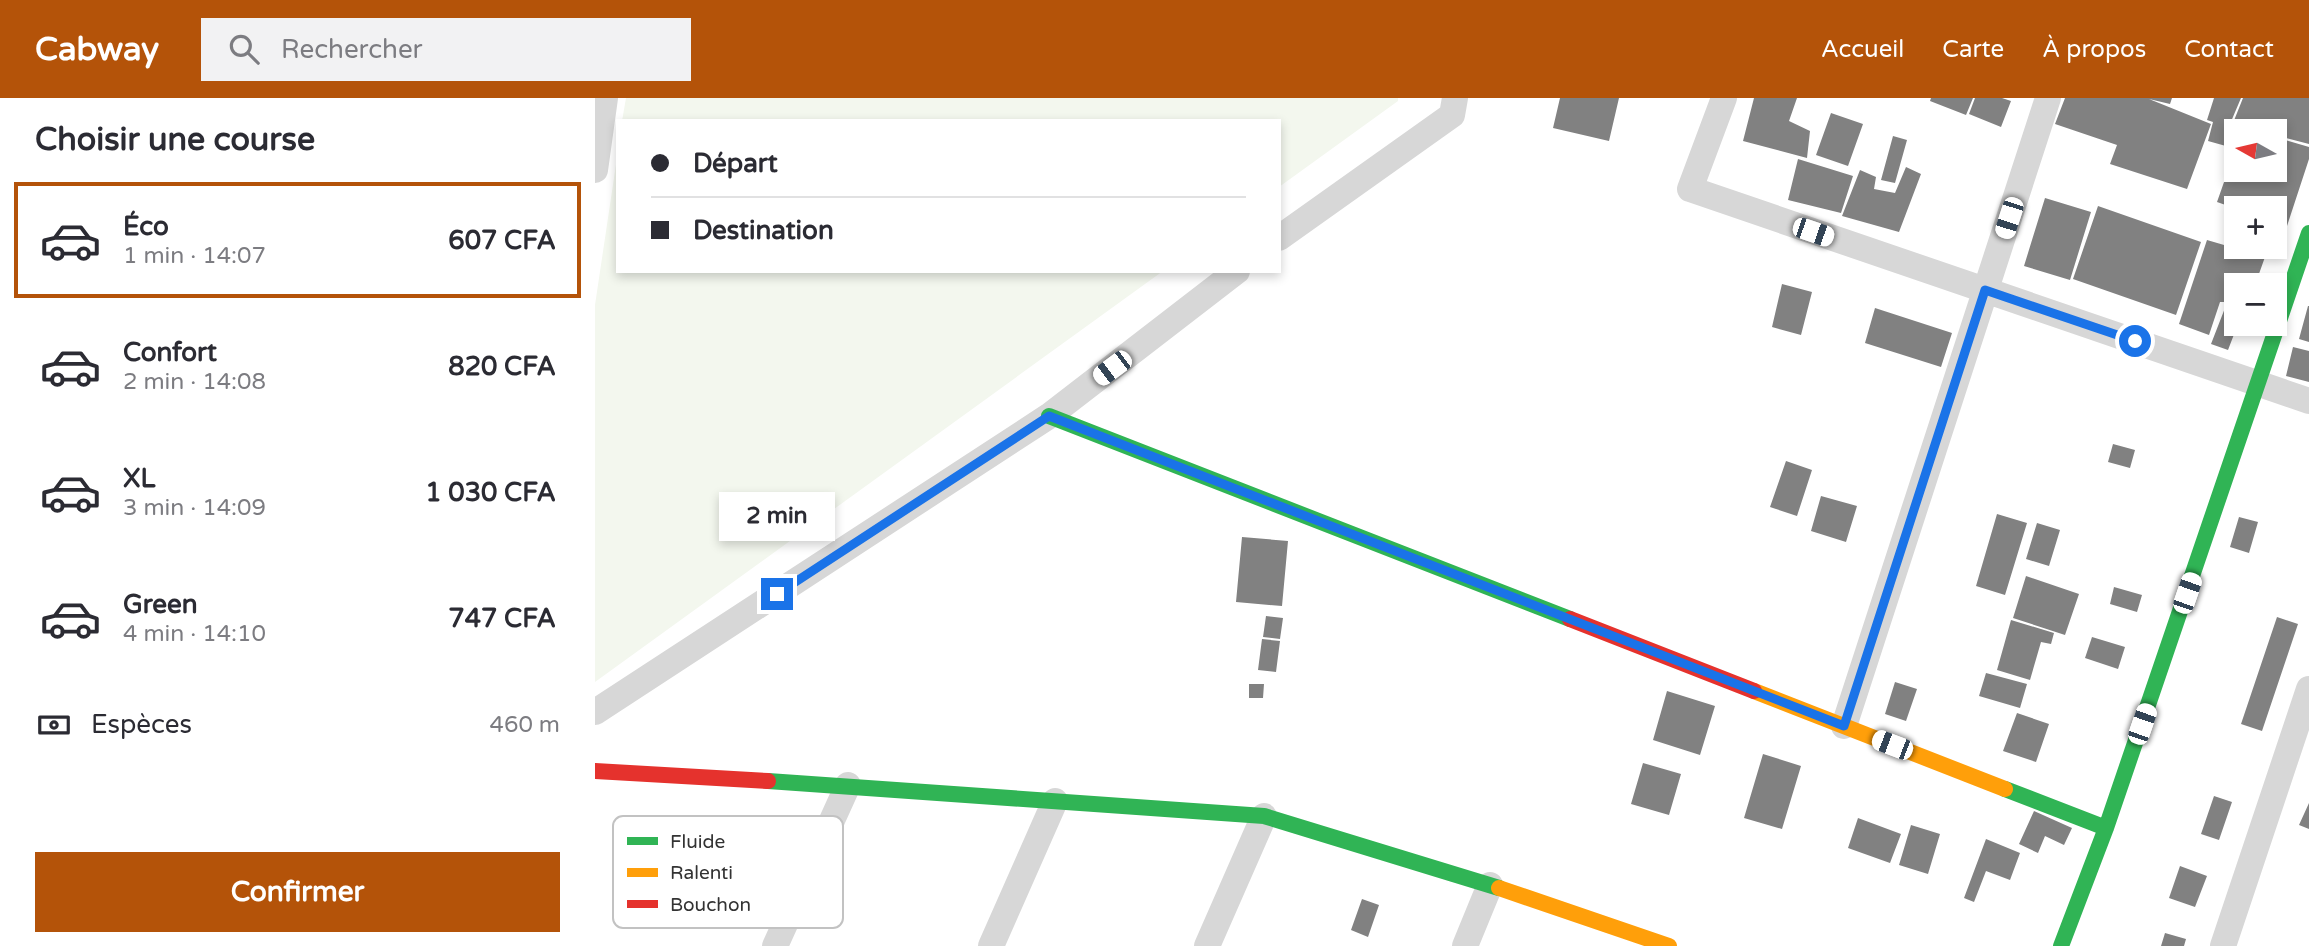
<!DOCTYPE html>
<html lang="fr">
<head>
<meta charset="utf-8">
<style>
	:root { --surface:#fff; --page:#f2f2f3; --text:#2b2b33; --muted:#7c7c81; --line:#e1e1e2; --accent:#b45309 }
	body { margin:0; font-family:"Varela Round",sans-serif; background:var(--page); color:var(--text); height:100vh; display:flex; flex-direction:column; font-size:26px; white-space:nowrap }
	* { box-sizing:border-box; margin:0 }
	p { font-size:23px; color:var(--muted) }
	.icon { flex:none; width:38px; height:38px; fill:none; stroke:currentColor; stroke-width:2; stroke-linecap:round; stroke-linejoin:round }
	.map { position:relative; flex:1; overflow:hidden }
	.sheet { display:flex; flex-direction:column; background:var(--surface); width:595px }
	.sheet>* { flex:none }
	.top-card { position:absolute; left:21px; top:21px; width:665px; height:154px; border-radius:0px; box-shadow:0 4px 10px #0003; display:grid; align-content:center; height:154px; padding:0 35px; background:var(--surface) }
	.needle { width:46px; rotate:278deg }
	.fabs { position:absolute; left:1629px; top:21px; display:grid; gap:14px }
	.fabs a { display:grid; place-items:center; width:63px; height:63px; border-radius:0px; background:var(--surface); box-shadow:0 4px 10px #0003; font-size:35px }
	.end { position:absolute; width:32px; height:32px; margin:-16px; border:9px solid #1a73e8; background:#fff; box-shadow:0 0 0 4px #fff }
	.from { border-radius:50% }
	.bubble { position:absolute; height:49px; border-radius:0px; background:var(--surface); box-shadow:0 4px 10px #0003; font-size:23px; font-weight:800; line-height:49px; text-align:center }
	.car { position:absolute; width:21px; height:42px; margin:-21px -10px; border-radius:9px; box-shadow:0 0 5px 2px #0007; background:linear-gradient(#fff 24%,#345 0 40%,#fff 0 76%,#345 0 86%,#fff 0) }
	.top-card b { display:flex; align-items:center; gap:24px; height:66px; font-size:26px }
	.top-card b+b { border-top:2px solid var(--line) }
	.top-card i { width:18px; height:18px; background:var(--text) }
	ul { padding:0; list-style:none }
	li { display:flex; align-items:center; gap:21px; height:116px; margin:0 14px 10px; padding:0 21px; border:4px solid transparent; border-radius:0px }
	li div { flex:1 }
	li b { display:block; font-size:26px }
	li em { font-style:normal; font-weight:800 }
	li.current { border-color:var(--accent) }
	li>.icon { width:63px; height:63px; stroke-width:1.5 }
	h2 { padding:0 35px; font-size:32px; line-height:84px }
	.pay { display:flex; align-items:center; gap:18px; height:77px; padding:0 35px; font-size:26px }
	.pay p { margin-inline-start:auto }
	.primary-button { display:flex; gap:14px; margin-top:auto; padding:14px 35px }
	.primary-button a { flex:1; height:80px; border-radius:0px; background:var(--accent); color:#fff; font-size:28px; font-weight:800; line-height:80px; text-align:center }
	header { display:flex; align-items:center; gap:42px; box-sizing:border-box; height:98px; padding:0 35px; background:var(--accent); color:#fff }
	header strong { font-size:33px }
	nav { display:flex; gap:38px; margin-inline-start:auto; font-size:24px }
	.search { width:490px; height:63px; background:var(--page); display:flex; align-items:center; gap:18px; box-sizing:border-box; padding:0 24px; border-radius:0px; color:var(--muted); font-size:26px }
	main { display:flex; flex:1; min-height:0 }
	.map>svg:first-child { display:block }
	.green { fill:#f3f7ee }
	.building { fill:#818181 }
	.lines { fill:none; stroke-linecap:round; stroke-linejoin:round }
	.street { stroke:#d7d7d7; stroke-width:26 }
	.fast { stroke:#30b455; stroke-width:16 }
	.slow { stroke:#ff9f0a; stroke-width:16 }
	.jam { stroke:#e5322d; stroke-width:16 }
	.route { stroke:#1a73e8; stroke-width:9 }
	.key { fill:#fff; stroke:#c2c2c2; stroke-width:2 }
	.key-label { font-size:19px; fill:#333 }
</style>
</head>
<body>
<header>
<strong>Cabway</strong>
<div class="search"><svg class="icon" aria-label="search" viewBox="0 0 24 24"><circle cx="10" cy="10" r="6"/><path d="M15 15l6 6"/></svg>Rechercher</div>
<nav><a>Accueil</a><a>Carte</a><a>À propos</a><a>Contact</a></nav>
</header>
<main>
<section class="sheet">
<h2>Choisir une course</h2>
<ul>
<li class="current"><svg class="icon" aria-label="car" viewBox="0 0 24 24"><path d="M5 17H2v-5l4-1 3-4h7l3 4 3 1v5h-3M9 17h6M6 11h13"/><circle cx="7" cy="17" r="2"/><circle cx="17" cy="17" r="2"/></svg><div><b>Éco</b><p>1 min · 14:07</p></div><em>607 CFA</em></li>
<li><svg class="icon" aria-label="car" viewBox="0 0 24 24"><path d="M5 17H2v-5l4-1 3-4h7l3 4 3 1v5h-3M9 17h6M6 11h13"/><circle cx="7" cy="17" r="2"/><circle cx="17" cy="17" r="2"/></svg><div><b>Confort</b><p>2 min · 14:08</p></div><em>820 CFA</em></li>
<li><svg class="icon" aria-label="car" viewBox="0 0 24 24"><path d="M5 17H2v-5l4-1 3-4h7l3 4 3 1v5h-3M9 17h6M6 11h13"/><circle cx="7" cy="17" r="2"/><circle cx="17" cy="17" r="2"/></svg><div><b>XL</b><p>3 min · 14:09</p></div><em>1 030 CFA</em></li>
<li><svg class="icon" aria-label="car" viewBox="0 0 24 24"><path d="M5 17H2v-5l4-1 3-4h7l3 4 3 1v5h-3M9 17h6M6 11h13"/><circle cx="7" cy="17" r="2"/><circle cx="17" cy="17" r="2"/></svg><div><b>Green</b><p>4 min · 14:10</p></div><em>747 CFA</em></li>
</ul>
<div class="pay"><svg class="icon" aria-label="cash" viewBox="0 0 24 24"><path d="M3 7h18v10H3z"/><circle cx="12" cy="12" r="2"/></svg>Espèces<p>460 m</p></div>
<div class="primary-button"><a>Confirmer</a></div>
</section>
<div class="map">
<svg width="1714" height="848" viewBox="0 0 1714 848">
	<rect width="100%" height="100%" fill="#fff"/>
	<path class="green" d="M31 0H803V3L684 89V23H27Z
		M23 53V173H568L0 584V207Z"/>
	<path class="building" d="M965 0H1024L1014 43 958 30Z
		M1159 0H1202L1194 23 1215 33 1212 60 1148 43Z
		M1336 0H1378L1371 17 1335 3Z
		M1380 0H1407L1416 3 1406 29 1374 16Z
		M1470 0H1577L1575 6 1554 1 1616 26 1592 91 1515 66 1522 47 1460 26Z
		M1619 0H1646L1635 26 1645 29 1642 33 1638 50 1613 43 1618 24 1612 22Z
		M1648 0H1714V46L1680 37V33H1666L1638 25Z
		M1236 15 1268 26 1253 68 1221 57Z
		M1298 38 1312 42 1300 85 1286 82Z
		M1680 39 1714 49V61L1692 128 1680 124V110L1642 111 1622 104 1641 50 1642 72H1680Z
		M1203 61 1258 78 1246 115 1193 102Z
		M1311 69 1326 76 1304 134 1247 118 1265 72 1281 79 1279 91 1300 95Z
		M1450 100 1496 114 1475 182 1429 168Z
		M1503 108 1606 144 1581 217 1478 181Z
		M1612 142 1670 159 1660 187H1642V204H1625L1614 237 1584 226Z
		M1187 186 1217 194 1206 237 1177 229Z
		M1713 208H1714V244L1704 241Z
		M1280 210 1357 235 1346 269 1270 245Z
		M1630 210 1642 214 1643 226 1633 252 1616 246Z
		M1698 249 1714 253V284L1691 278Z
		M1518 346 1540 352 1535 370 1513 364Z
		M1191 363 1217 372 1202 418 1175 409Z
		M1226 398 1262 408 1251 444 1216 433Z
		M1402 416 1432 425 1410 497 1381 488Z
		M1644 419 1663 424 1654 455 1635 449Z
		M1442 425 1465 432 1454 468 1431 461Z
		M647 439 693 443 687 508 641 504Z
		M1431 478 1484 496 1470 537 1418 520Z
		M1519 489 1547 497 1542 514 1515 506Z
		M671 518 688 520 685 541 668 539Z
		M1682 519 1703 526 1667 633 1646 626Z
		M1416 522 1459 535 1456 546 1446 544 1435 582 1402 572Z
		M1497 539 1530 549 1523 571 1490 560Z
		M667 541 685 543 681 574 663 572Z
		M1391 575 1432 586 1425 610 1384 598Z
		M1300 584 1322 591 1311 623 1290 616Z
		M654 586H669L668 600H654Z
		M1072 593 1120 608 1105 657 1058 642Z
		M1422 615 1454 626 1441 664 1408 653Z
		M1168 656 1206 668 1187 731 1149 720Z
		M1048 665 1086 676 1074 717 1036 706Z
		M1619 698 1637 704 1624 742 1606 736Z
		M1714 705V731L1704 727Z
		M1439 713 1477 730 1469 747 1450 738 1443 755 1424 746Z
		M1263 720 1306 736 1295 765 1253 750Z
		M1316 727 1345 736 1333 776 1304 767Z
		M1391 741 1425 755 1415 782 1391 773 1379 804 1369 800Z
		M1585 768 1612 778 1600 809 1574 800Z
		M767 801 784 807 773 839 756 832Z
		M1570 835 1591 841 1589 848H1566Z"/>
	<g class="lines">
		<path class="street" d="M1129 0 1095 91 1714 303
			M0 72 10 0
			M684 140 857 17 860 0
			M0 614 454 318 642 173
			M1249 628 1453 0
			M180 848 253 687
			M396 848 460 703
			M612 848 669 718
			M870 848 895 787
			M1628 848 1714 591"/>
		<path class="fast" d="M454 318 975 521
			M173 683 669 718 904 790
			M1410 691 1511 730
			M1466 848 1511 730 1714 135"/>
		<path class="slow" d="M1159 593 1410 691
			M904 790 1074 848"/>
		<path class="jam" d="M975 521 1159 593
			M0 673 173 683"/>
	</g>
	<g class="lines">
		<path class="route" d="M182 496 454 318 1249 628 1390 192 1540 243"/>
	</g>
	<rect x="18" y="718" width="230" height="112" rx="10" class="key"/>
	<rect x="32" y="739" width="31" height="8" fill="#30b455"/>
	<rect x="32" y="770" width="31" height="9" fill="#ff9f0a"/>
	<rect x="32" y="802" width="31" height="8" fill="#e5322d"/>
	<g class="key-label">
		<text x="75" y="750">Fluide</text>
		<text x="75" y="781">Ralenti</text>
		<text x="75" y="813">Bouchon</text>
	</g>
</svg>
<div class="fabs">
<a><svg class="needle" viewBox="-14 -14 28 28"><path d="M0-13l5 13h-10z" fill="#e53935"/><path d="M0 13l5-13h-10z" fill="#7c7c81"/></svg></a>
<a>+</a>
<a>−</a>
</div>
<i class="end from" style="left:1540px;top:243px"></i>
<i class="end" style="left:182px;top:496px"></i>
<div class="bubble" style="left:124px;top:394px;width:116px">2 min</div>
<i class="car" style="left:1414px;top:120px;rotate:198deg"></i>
<i class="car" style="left:1218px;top:134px;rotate:109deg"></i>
<i class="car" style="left:517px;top:270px;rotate:233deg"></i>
<i class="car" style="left:1592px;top:495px;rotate:19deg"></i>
<i class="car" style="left:1547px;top:626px;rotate:19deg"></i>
<i class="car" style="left:1297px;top:647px;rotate:291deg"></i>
<div class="top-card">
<b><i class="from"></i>Départ</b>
<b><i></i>Destination</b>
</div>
</div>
</main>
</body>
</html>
